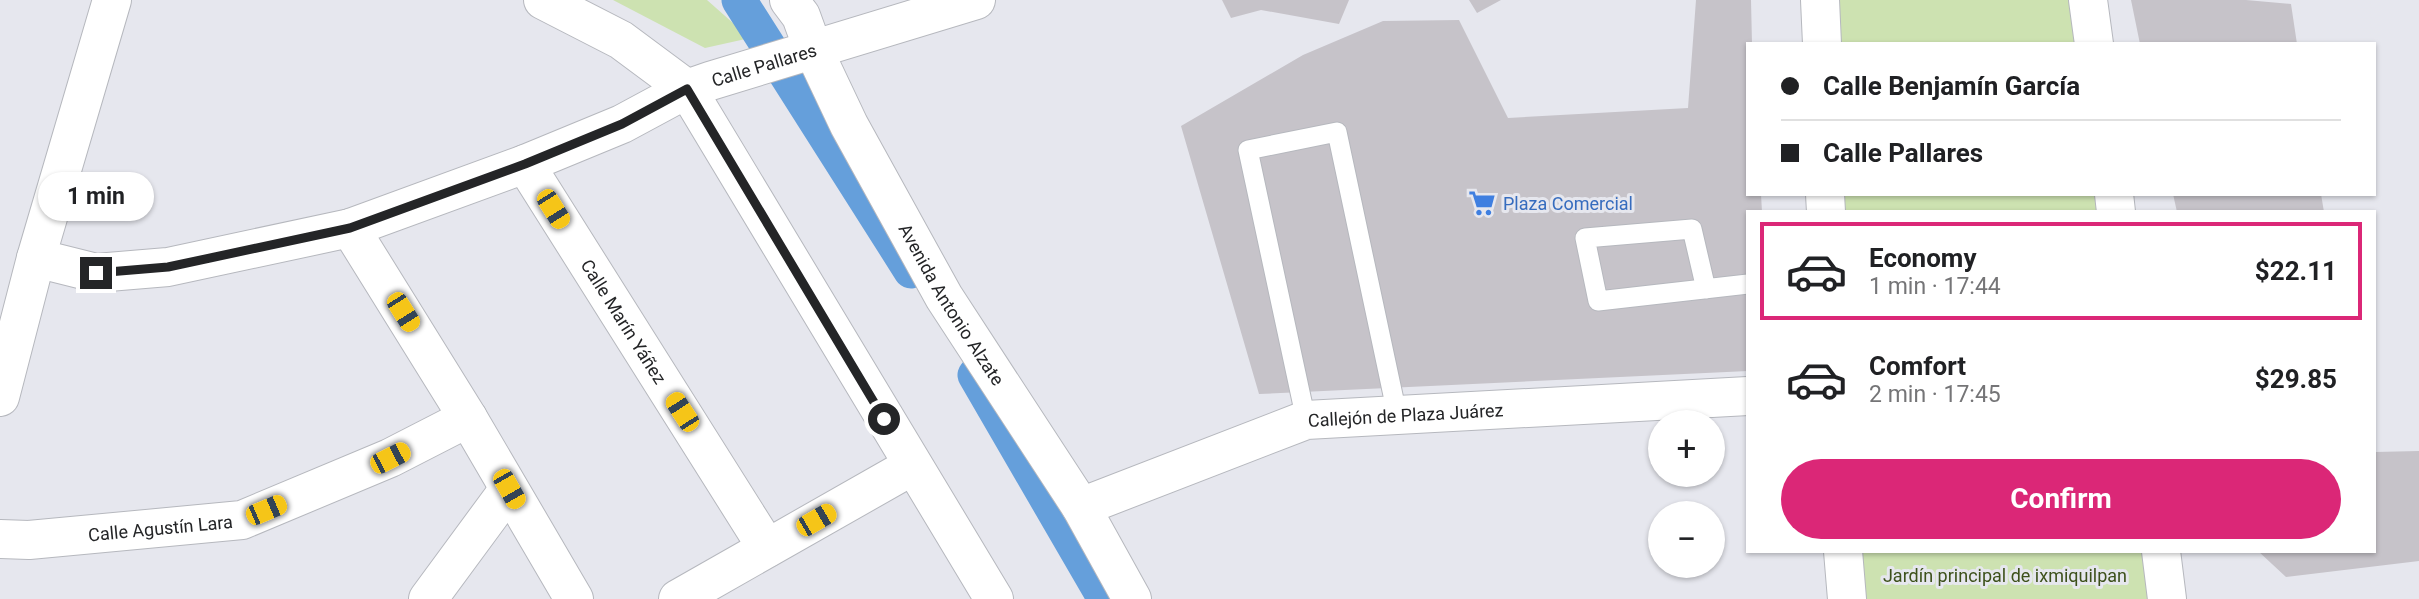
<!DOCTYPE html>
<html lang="en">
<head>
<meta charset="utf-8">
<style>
	:root { --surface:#fff; --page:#f2f2f2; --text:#202124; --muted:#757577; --line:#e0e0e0; --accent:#db2777 }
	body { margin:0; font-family:Roboto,sans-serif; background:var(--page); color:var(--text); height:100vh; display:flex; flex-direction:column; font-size:26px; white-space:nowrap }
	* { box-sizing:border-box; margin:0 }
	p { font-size:23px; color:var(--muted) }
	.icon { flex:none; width:38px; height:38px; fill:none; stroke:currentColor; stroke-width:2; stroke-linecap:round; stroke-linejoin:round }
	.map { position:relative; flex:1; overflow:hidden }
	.sheet { position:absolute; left:1746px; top:210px; width:630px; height:343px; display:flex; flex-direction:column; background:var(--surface); border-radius:0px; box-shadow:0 2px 5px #0004 }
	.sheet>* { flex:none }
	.hud { position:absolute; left:1746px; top:42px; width:630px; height:154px; border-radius:0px; box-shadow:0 2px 5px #0004; display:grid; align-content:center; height:154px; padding:0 35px; background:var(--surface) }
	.controls { position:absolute; left:1648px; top:410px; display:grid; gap:14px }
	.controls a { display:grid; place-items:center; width:77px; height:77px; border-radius:50%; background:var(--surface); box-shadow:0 2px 5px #0004; font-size:35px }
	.end { position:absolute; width:32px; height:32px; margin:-16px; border:9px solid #242527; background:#fff; box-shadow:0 0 0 4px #fff }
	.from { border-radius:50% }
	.bubble { position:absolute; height:49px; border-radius:24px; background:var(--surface); box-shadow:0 2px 5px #0004; font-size:23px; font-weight:700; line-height:49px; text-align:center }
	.car { position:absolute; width:21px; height:42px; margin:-21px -10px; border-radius:9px; box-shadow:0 0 5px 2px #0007; background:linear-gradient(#f5c518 24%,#345 0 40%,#f5c518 0 76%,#345 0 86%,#f5c518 0) }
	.hud b { display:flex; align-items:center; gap:24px; height:66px; font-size:26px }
	.hud b+b { border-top:2px solid var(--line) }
	.hud i { width:18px; height:18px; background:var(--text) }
	ul { padding:12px 0 0; list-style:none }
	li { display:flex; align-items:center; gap:21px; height:98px; margin:0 14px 10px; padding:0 21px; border:4px solid transparent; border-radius:0px }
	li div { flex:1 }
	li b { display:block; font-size:26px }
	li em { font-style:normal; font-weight:700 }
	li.selected { border-color:var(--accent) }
	li>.icon { width:63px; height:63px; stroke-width:1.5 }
	.action { display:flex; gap:14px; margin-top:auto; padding:14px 35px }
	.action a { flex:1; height:80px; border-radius:42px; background:var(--accent); color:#fff; font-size:28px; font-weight:700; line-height:80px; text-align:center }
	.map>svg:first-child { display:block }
	.green { fill:#cde2b1 }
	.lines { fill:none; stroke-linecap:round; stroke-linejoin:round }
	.canal { stroke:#659fdb; stroke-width:35 }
	.building { fill:#c6c3c9 }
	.service-casing { stroke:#b6b8be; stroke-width:21 }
	.minor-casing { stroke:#b6b8be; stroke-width:40 }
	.secondary-casing { stroke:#b6b8be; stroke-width:40 }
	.service { stroke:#fff; stroke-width:19 }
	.minor { stroke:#fff; stroke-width:38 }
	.secondary { stroke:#fff; stroke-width:38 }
	.route { stroke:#242527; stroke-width:9 }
	.labels { text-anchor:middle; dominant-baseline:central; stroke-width:6; stroke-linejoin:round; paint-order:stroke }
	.street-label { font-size:18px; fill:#242527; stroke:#e6e7ee }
	.shop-label { font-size:18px; fill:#366cbe; stroke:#e6e7ee; text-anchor:start }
	.park-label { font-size:18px; fill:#3d511b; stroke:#e6e7ee }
</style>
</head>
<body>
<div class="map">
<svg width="2419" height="599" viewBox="0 0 2419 599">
	<rect width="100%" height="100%" fill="#e6e7ee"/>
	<path class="green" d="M613 0H707L750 38 705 48Z
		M1820 0H2088L2094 44H1822Z
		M1825 194H2114L2116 212H1826Z
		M1843 551H2161L2167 599H1847Z"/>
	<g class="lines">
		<path class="canal" d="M739 0 911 271
			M975 375 1105 599"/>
	</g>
	<path class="building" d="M1222 0H1349L1339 24 1261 10 1231 18Z
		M1469 0H1501L1477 13Z
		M1696 0H1751L1752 44H1748V194H1761L1762 212H1748V371L1259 394 1181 126 1303 55 1383 21 1459 20 1508 118 1688 108Z
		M2131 0H2246L2291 4 2297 44H2140Z
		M2173 194H2321L2324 212H2177Z
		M2419 451V561L2286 577 2258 551H2375V452Z"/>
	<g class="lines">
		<defs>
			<path id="service" d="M1706 289 1692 229 1585 238 1598 301 1748 284
				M1306 420 1248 150 1337 132 1397 414"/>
			<g id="minor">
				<path d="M543 0 621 40 687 89 994 599"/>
				<path id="s1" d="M789 0 801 16 813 49 849 125 944 297 1081 507 1132 599"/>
				<path d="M1820 0 1822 44"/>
				<path id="s2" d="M525 164 767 548"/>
				<path d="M1825 194 1826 212"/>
				<path d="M350 228 468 418 574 599"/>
				<path id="s3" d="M36 258 96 273 168 267 350 228 525 164 622 124 687 89 710 81 976 0"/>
				<path d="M0 397 36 258 112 0"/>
				<path id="s4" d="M1081 507 1306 420 1748 396"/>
				<path id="s5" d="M0 539 29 540 242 520 390 458 468 418"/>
				<path d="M1843 551 1847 599"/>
				<path d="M428 599 509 489"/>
				<path d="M678 599 912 466"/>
			</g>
			<path id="secondary" d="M2088 0 2094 44
				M2114 194 2116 212
				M2161 551 2167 599"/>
		</defs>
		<use href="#service" class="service-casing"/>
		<use href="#minor" class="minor-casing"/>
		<use href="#secondary" class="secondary-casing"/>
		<use href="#service" class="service"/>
		<use href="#minor" class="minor"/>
		<use href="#secondary" class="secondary"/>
	</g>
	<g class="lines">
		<path class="route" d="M96 273 168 267 350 228 525 164 622 124 687 89 884 419"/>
	</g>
	<defs>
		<symbol id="supermarket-bare" viewBox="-9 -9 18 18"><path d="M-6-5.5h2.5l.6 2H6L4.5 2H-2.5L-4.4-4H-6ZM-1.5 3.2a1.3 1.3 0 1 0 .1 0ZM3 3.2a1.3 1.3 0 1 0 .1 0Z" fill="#3f7fe0" stroke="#e6e7ee" stroke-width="2.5" paint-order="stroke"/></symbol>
	</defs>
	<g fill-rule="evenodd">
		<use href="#supermarket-bare" x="1463" y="184" width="38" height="38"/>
	</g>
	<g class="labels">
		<g class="street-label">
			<text stroke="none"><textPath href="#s3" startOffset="766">Calle Pallares</textPath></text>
			<text stroke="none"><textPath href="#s1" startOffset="346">Avenida Antonio Alzate</textPath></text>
			<text stroke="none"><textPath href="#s2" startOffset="186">Calle Marín Yáñez</textPath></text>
			<text stroke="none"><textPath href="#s4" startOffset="341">Callejón de Plaza Juárez</textPath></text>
			<text stroke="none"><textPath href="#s5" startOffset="161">Calle Agustín Lara</textPath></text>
		</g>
		<g class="shop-label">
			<text x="1503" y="203">Plaza Comercial</text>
		</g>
		<g class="park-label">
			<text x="2005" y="575">Jardín principal de ixmiquilpan</text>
		</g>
	</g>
</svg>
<div class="controls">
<a>+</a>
<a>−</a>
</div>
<i class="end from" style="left:884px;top:419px"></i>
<i class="end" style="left:96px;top:273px"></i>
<div class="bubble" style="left:38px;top:172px;width:116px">1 min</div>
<i class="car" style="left:553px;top:209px;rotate:148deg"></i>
<i class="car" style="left:403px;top:312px;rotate:148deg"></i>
<i class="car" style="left:682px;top:412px;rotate:327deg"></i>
<i class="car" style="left:390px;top:458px;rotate:63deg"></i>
<i class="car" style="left:509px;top:489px;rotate:150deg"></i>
<i class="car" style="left:266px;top:510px;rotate:67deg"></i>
<i class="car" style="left:816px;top:520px;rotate:60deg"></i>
<div class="hud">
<b><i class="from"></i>Calle Benjamín García</b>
<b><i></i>Calle Pallares</b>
</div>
<section class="sheet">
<ul>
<li class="selected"><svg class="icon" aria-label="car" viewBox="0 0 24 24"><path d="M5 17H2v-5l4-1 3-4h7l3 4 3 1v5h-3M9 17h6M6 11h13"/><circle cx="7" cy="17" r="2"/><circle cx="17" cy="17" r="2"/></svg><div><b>Economy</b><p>1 min · 17:44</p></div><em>$22.11</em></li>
<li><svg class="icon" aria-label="car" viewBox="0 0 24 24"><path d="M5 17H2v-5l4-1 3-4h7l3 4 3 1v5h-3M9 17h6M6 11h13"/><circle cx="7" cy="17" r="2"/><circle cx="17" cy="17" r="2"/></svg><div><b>Comfort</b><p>2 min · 17:45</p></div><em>$29.85</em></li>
</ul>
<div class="action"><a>Confirm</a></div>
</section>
</div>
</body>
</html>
